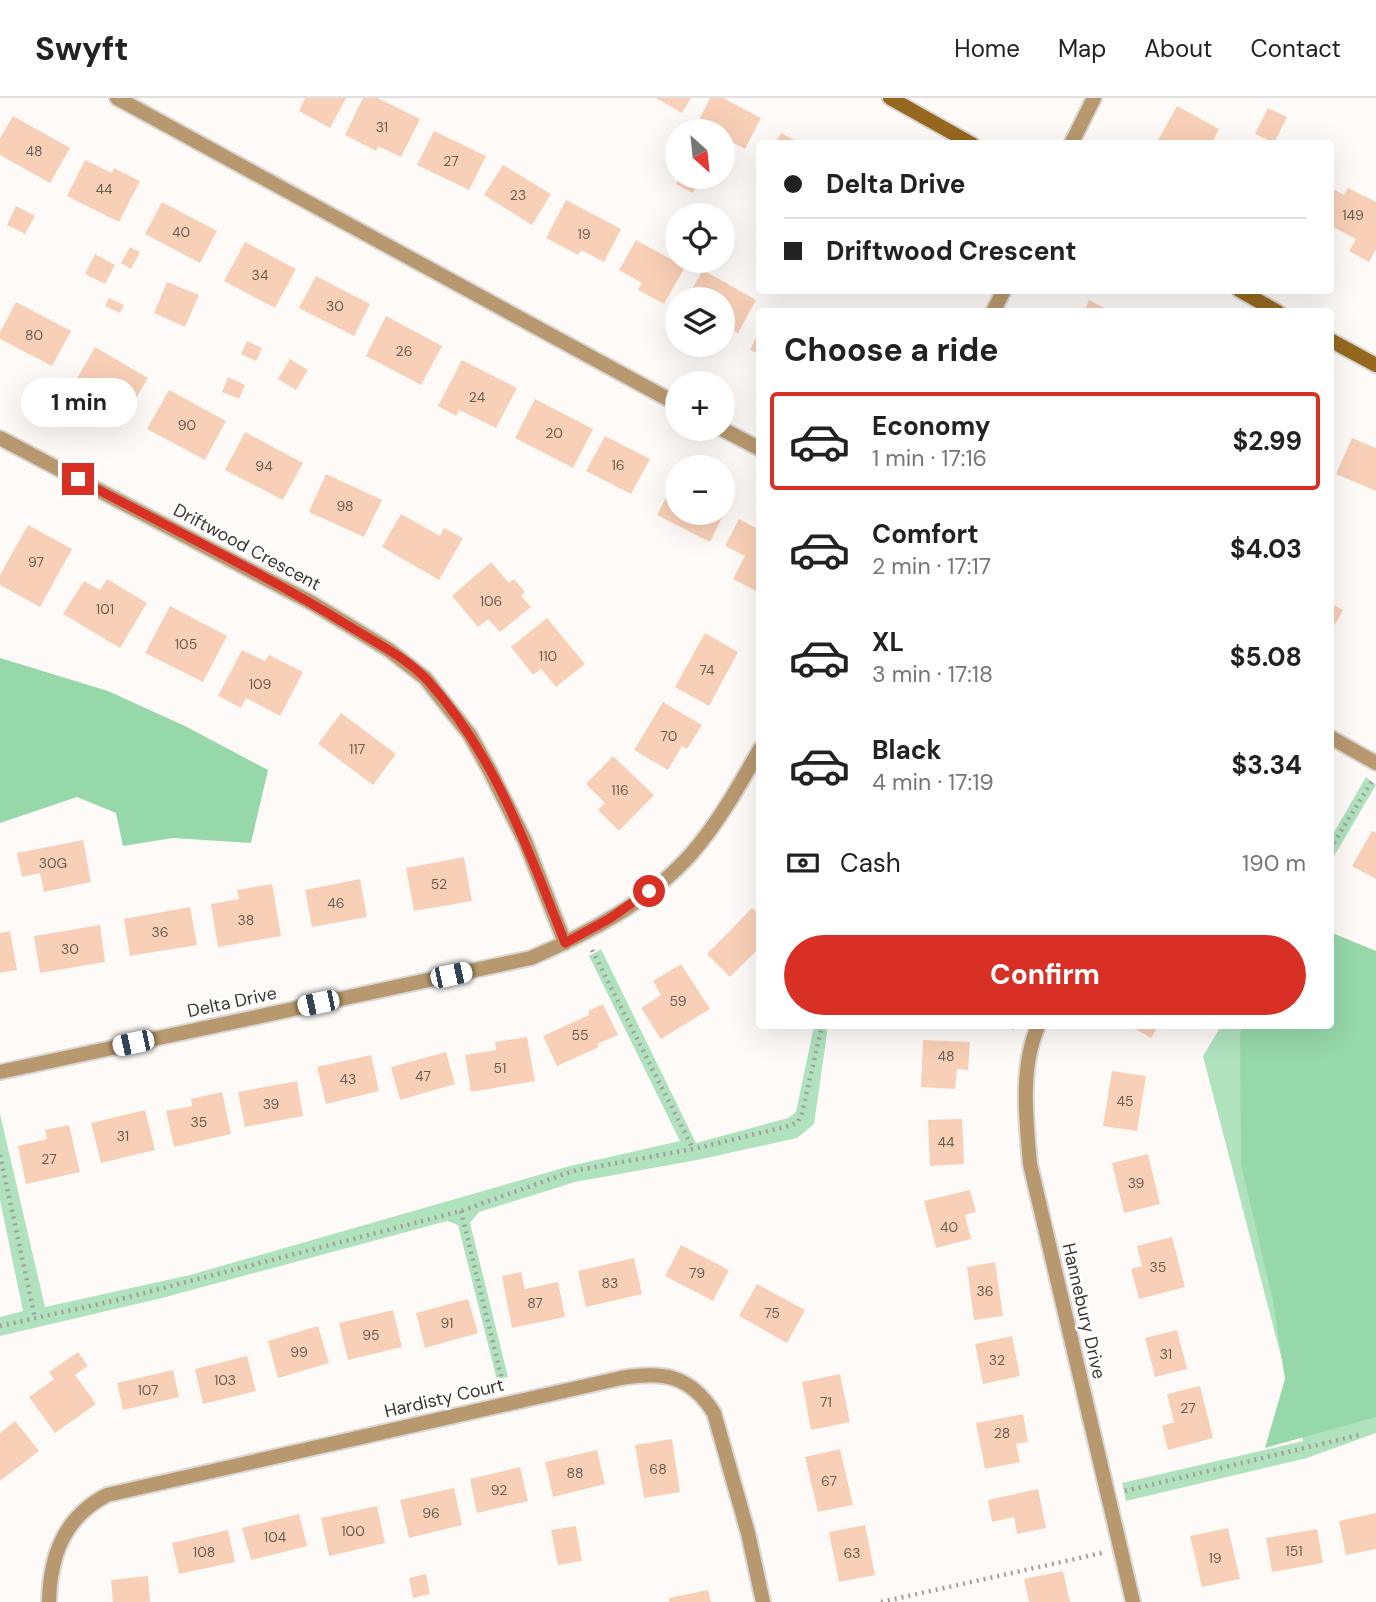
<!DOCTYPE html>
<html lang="en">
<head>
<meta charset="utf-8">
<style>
	:root { --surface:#fff; --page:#f2f2f2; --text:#222; --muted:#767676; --line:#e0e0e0; --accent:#d93025 }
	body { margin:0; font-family:"DM Sans",sans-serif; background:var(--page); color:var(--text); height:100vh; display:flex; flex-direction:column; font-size:26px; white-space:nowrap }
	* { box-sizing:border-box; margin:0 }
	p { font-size:23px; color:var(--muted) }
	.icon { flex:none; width:38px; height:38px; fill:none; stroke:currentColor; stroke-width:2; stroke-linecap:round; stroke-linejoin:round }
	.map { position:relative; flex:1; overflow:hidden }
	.side { position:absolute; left:756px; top:210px; width:578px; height:721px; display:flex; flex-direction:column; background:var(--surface); border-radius:7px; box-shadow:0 7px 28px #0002 }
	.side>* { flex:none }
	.guide { position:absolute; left:756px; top:42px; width:578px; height:154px; border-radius:7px; box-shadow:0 7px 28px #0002; display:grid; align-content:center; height:154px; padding:0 28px; background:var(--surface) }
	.needle { width:46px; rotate:153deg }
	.buttons { position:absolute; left:665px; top:21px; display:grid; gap:14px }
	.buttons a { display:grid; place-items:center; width:70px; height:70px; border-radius:50%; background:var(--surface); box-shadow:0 7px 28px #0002; font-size:35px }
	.end { position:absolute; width:32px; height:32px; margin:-16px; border:9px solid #d93025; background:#fff; box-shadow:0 0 0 4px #fff }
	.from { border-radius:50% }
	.bubble { position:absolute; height:49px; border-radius:24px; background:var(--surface); box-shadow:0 7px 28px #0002; font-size:23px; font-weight:700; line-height:49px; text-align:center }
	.car { position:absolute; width:21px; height:42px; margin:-21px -10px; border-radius:9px; box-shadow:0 0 5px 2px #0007; background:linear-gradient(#fff 24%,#345 0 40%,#fff 0 76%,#345 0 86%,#fff 0) }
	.guide b { display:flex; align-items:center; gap:24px; height:66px; font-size:26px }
	.guide b+b { border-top:2px solid var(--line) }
	.guide i { width:18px; height:18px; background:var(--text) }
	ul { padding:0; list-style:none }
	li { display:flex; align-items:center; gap:21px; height:98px; margin:0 14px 10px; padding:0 14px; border:4px solid transparent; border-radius:7px }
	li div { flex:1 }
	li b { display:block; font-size:26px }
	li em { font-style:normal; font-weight:700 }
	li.current { border-color:var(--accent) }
	li>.icon { width:63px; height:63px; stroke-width:1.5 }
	h2 { padding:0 28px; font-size:32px; line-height:84px }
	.pay { display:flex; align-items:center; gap:18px; height:77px; padding:0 28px; font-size:26px }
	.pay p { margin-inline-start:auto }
	.cta { display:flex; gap:14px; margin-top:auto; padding:14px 28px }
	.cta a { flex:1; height:80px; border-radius:42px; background:var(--accent); color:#fff; font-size:28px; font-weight:700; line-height:80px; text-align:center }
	header { display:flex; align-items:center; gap:42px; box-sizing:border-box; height:98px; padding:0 35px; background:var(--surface); border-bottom:2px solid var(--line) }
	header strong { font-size:33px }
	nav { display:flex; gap:38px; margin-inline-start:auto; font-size:24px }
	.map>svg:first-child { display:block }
	.green { fill:#b0e2be }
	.forest { fill:#96d8aa }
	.building { fill:#f8d0b7 }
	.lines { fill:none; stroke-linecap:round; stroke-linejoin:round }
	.street-casing { stroke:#dbd7d4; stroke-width:18 }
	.secondary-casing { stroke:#dbd7d4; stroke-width:18 }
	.path { stroke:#a49f9d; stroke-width:4.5; stroke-dasharray:2 5; stroke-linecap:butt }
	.street { stroke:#b8986e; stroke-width:14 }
	.secondary { stroke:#96681f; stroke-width:14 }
	.route { stroke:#d93025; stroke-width:9 }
	.labels { text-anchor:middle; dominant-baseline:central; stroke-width:5; stroke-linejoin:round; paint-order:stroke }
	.number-label { font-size:14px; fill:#6b5c53 }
	.street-label { font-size:18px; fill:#3c3632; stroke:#fff }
</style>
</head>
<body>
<header>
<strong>Swyft</strong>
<nav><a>Home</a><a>Map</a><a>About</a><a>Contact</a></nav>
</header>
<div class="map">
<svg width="1376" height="1504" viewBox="0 0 1376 1504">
	<rect width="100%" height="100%" fill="#fefaf8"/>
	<path class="green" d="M1366 679 1376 687 1330 765V741Z
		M601 851 696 1045 788 1020 796 1014 814 928H828L814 1026 797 1040 697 1062 575 1084 479 1114 470 1125 508 1279 497 1282 458 1127 447 1123 162 1200 0 1238V1219L23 1213 0 1102V1016L45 1209 190 1177 570 1068 680 1043 589 858Z
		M1376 864V1335L1307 1360 1126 1403 1122 1385 1303 1343 1203 958 1221 928H1330Z"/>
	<path class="forest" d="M0 560 108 593 185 628 268 672 251 745 173 740 123 748 116 715 77 699 0 725Z
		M1330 834 1376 853V1319L1265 1350 1285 1281 1273 1203 1241 1066 1240 936 1244 928H1330Z"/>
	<path class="building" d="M305 0H346L330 30 299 13Z
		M363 0H378L420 21 401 59 378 48 376 53 345 37Z
		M656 0H691L682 15Z
		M710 0H723L761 20 745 51 723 39V33H711L697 26Z
		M1177 8 1219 31 1211 46 1157 44Z
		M1268 10 1287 19 1274 45 1255 36Z
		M13 18 70 50 50 85 0 57V40Z
		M434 33 486 58 469 92 417 67Z
		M781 35 802 46H775Z
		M85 62 112 75 114 70 140 83 119 124 67 98Z
		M503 67 551 96 532 127 484 97Z
		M681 79 700 80 693 95 676 86Z
		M1330 89 1344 97 1348 90 1376 104V151L1369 164 1349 153 1356 141 1335 130 1330 138Z
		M566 102 621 131 604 164 581 152 578 157 546 140Z
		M162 104 217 133 200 165 145 136Z
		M16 108 35 118 25 136 7 127Z
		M636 142 685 169 664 206 638 192 642 185 619 172Z
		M245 144 296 171 275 210 224 183Z
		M130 149 140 154 131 171 121 165Z
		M95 156 115 167 105 186 85 176Z
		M703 172 756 202 738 235 723 227V201H686Z
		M316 178 370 206 354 238 299 210Z
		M167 184 199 197 185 229 154 215Z
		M109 200 124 207 120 215 105 208Z
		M1089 202 1112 214H1084Z
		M16 204 71 233 52 268 0 241V234Z
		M386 218 442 248 421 287 366 258Z
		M760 231V256L750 252Z
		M247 243 262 250 256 263 241 256Z
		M95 249 148 280 128 314 75 284Z
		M290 261 308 272 296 292 278 281Z
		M462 262 517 290 496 330 459 312 456 318 438 308Z
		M228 279 245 287 239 301 222 294Z
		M169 292 226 323 205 362 147 331Z
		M535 301 593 331 573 370 515 340Z
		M245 334 303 365 283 402 225 372Z
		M605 338 650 361 631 396 586 373Z
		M1352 340 1376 350V393L1336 376Z
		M326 376 382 402 364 439 309 414Z
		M674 384 677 386V415H723V400L730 403 710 444 657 417Z
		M401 416 440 438 444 430 463 440 439 482 382 449Z
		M739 421 760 432V495L733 481 745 458 725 448Z
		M28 427 72 451 40 509 0 487V477Z
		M491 464 509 485 514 481 525 494 521 498 531 509 500 534 488 521 478 529 452 498Z
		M107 481 147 505 120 550 63 516 84 483 100 492Z
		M1330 505 1343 512 1330 535Z
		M170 508 227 538 203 584 145 555Z
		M547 520 585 566 556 589 541 571 533 577 511 549Z
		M705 535 738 554 709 608 675 589Z
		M242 552 265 563 269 557 303 574 280 618 246 600 241 610 218 598Z
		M663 604 702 627 687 651 682 648 668 672 634 652Z
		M341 615 396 656 373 687 318 646Z
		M613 658 654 697 619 733 598 712 605 705 586 686Z
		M1372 733 1376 735V781L1352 768Z
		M83 742 91 784 44 794 40 775 22 779 17 755Z
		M464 759 472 803 414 813 406 770Z
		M360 781 367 819 312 829 305 792Z
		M272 786 281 838 218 849 211 806 239 801 237 792Z
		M190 809 197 847 130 858 124 821Z
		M752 810 760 817V849L730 879 707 856Z
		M100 827 105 864 40 875 34 838Z
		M10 833 17 872 0 875V835Z
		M681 866 710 911 661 941 641 910 661 897 653 883Z
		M603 906 618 937 597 946 599 949 557 968 543 938 589 917 588 913Z
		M1130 928H1158L1151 940Z
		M527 939 535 983 471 994 465 957 496 952 495 944Z
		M923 942 970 944 968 972 957 971 955 991 921 989Z
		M446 954 455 986 400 1002 391 969Z
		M371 957 379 993 326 1006 317 969Z
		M1112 973 1146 978 1137 1033 1103 1028Z
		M297 983 303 1018 245 1029 238 994Z
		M222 994 231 1036 174 1049 166 1013 192 1008 191 1001Z
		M145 1012 155 1052 101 1065 91 1025Z
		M962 1021 964 1066 930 1068 928 1022Z
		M69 1027 80 1074 26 1086 18 1048 47 1041 45 1032Z
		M1148 1056 1160 1106 1124 1115 1112 1065Z
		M970 1092 976 1114 965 1117 971 1141 936 1150 924 1103Z
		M1172 1139 1185 1189 1139 1201 1131 1171 1142 1168 1137 1148Z
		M681 1147 729 1172 713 1203 665 1178Z
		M634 1160 642 1196 586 1209 578 1173Z
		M995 1164 1003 1218 974 1222 967 1169Z
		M521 1174 525 1191 558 1184 565 1219 512 1230 502 1178Z
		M757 1186 805 1212 787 1245 739 1218Z
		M468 1201 478 1235 425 1250 416 1215Z
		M393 1212 402 1249 348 1262 339 1225Z
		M318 1228 329 1265 278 1280 268 1243Z
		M1177 1232 1187 1271 1155 1279 1145 1240Z
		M1012 1238 1020 1278 983 1286 975 1246Z
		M78 1254 88 1268 75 1277 96 1306 55 1335 29 1299 54 1281 49 1274Z
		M247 1258 256 1293 203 1306 195 1271Z
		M173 1272 179 1299 123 1312 117 1285Z
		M840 1276 850 1324 811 1332 802 1284Z
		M1200 1288 1213 1340 1168 1352 1162 1328 1174 1324 1167 1296Z
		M1023 1316 1028 1344 1016 1346 1020 1364 985 1371 976 1325Z
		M15 1323 39 1353 0 1383V1335Z
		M672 1341 680 1394 644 1400 635 1347Z
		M840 1351 853 1407 818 1414 805 1359Z
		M597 1352 605 1386 553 1399 545 1364Z
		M520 1369 528 1403 477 1415 470 1381Z
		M454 1390 462 1427 409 1440 400 1402Z
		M1038 1391 1046 1430 1017 1436 1014 1419 992 1424 988 1402Z
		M377 1408 385 1445 329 1458 321 1420Z
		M1376 1415V1451L1346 1457 1339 1423Z
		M299 1416 307 1448 251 1462 242 1430Z
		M865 1427 875 1477 839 1484 829 1434Z
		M576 1428 582 1463 558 1467 551 1432Z
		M1228 1430 1240 1481 1202 1489 1190 1438Z
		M1317 1431 1323 1465 1272 1474 1266 1440Z
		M228 1432 235 1464 179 1476 172 1445Z
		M1063 1473 1070 1504H1029L1024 1481Z
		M426 1476 430 1496 413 1500 409 1480Z
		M148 1478 150 1504H113L111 1482Z
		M708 1492 711 1504H669V1500Z"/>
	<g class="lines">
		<defs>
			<path id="street" d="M117 0 677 306
				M1071 46 1094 0
				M993 214 1004 192
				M722 331 760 351
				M0 340 312 505 389 552 425 580 470 637 490 673 525 743 565 845
				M1330 639 1376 665
				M1038 928C1020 970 1026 1021 1030 1066L1133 1504
				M0 974 531 860C589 835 650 803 692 755 719 724 740 686 760 651
				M49 1504C50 1458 64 1419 107 1397L621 1280C663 1273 690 1277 714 1315L748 1435 763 1504"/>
			<path id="secondary" d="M890 0 972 46
				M1239 192 1278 214
				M1330 242 1376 267"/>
		</defs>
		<use href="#street" class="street-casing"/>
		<use href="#secondary" class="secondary-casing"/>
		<path class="path" d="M1330 751 1372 683
			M592 852 693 1051
			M1005 928 1017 930
			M0 1057 35 1220
			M461 1113 503 1286
			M0 1228 117 1202 461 1113 573 1073 693 1051 789 1028 798 1024 802 1015 822 928
			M1125 1393 1363 1336
			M881 1504 1102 1455"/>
		<use href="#street" class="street"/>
		<use href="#secondary" class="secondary"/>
	</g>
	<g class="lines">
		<path class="route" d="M78 381C168 429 261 474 349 528 375 544 407 560 428 583 495 657 529 753 565 845L609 821 649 793"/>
	</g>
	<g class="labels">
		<g class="number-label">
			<text x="382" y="29">31</text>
			<text x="34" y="53">48</text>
			<text x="451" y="63">27</text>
			<text x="104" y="91">44</text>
			<text x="518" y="97">23</text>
			<text x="1353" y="117">149</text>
			<text x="181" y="134">40</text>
			<text x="584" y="136">19</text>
			<text x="260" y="177">34</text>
			<text x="335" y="208">30</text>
			<text x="34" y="237">80</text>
			<text x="404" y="253">26</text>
			<text x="477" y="299">24</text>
			<text x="187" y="327">90</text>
			<text x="554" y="335">20</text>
			<text x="618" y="367">16</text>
			<text x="264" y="368">94</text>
			<text x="345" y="408">98</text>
			<text x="36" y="464">97</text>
			<text x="491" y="503">106</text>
			<text x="105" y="511">101</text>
			<text x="186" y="546">105</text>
			<text x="548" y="558">110</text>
			<text x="707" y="572">74</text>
			<text x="260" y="586">109</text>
			<text x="669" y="638">70</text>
			<text x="357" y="651">117</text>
			<text x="620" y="692">116</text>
			<text x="53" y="765">30G</text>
			<text x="439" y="786">52</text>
			<text x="336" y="805">46</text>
			<text x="246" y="822">38</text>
			<text x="160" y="834">36</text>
			<text x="70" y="851">30</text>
			<text x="678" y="903">59</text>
			<text x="580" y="937">55</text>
			<text x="946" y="958">48</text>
			<text x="500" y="970">51</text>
			<text x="423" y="978">47</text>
			<text x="348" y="981">43</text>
			<text x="1125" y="1003">45</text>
			<text x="271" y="1006">39</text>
			<text x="199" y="1024">35</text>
			<text x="123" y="1038">31</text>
			<text x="946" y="1044">44</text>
			<text x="49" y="1061">27</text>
			<text x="1136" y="1085">39</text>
			<text x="949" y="1129">40</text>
			<text x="1158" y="1169">35</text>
			<text x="697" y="1175">79</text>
			<text x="610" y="1185">83</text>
			<text x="985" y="1193">36</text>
			<text x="535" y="1205">87</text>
			<text x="772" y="1215">75</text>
			<text x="447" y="1225">91</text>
			<text x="371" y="1237">95</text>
			<text x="299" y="1254">99</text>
			<text x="1166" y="1256">31</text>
			<text x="997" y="1262">32</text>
			<text x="225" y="1282">103</text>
			<text x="148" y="1292">107</text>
			<text x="826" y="1304">71</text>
			<text x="1188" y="1310">27</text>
			<text x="1002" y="1335">28</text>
			<text x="658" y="1371">68</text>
			<text x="575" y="1375">88</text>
			<text x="829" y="1383">67</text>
			<text x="499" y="1392">92</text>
			<text x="431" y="1415">96</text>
			<text x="353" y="1433">100</text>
			<text x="275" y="1439">104</text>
			<text x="1294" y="1453">151</text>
			<text x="204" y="1454">108</text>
			<text x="852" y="1455">63</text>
			<text x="1215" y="1460">19</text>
		</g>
		<g class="street-label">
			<text transform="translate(247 449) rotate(28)">Driftwood Crescent</text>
			<text transform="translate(232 904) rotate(-12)">Delta Drive</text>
			<text transform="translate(1084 1213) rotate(77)">Hannebury Drive</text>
			<text transform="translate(444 1300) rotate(-13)">Hardisty Court</text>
		</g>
	</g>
</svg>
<div class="buttons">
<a><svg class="needle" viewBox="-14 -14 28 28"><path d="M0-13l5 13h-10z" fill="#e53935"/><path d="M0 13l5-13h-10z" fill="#767676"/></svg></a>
<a><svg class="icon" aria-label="locate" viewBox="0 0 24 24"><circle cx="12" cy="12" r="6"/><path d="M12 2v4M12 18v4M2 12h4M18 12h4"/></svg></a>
<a><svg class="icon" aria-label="layers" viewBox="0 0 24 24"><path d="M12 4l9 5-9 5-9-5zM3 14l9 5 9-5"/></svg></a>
<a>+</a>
<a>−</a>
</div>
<i class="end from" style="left:649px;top:793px"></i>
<i class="end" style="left:78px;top:381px"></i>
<div class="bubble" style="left:21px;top:280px;width:116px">1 min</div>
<i class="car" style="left:451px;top:877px;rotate:78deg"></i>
<i class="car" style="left:318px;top:905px;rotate:258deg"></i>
<i class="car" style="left:133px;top:945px;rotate:258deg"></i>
<div class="guide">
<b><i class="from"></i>Delta Drive</b>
<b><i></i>Driftwood Crescent</b>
</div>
<section class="side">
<h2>Choose a ride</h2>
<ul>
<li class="current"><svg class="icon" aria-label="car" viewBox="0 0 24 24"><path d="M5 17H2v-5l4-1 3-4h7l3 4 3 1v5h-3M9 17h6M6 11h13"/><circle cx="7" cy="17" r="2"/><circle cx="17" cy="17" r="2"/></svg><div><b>Economy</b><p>1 min · 17:16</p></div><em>$2.99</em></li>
<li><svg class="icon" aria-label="car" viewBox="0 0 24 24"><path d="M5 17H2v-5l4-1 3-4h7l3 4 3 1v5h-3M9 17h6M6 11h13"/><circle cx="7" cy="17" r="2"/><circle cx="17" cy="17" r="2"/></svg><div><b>Comfort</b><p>2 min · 17:17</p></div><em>$4.03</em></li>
<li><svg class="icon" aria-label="car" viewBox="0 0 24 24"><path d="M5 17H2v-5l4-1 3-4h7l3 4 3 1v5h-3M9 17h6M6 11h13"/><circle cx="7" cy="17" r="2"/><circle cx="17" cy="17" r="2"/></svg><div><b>XL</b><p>3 min · 17:18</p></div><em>$5.08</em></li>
<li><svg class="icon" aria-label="car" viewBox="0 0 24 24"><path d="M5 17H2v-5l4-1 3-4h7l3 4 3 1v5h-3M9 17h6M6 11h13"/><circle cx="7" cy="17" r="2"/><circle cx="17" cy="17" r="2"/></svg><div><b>Black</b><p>4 min · 17:19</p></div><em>$3.34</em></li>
</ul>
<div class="pay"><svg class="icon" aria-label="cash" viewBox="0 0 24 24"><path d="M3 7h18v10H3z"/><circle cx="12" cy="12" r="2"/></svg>Cash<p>190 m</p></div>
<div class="cta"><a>Confirm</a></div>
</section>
</div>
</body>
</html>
